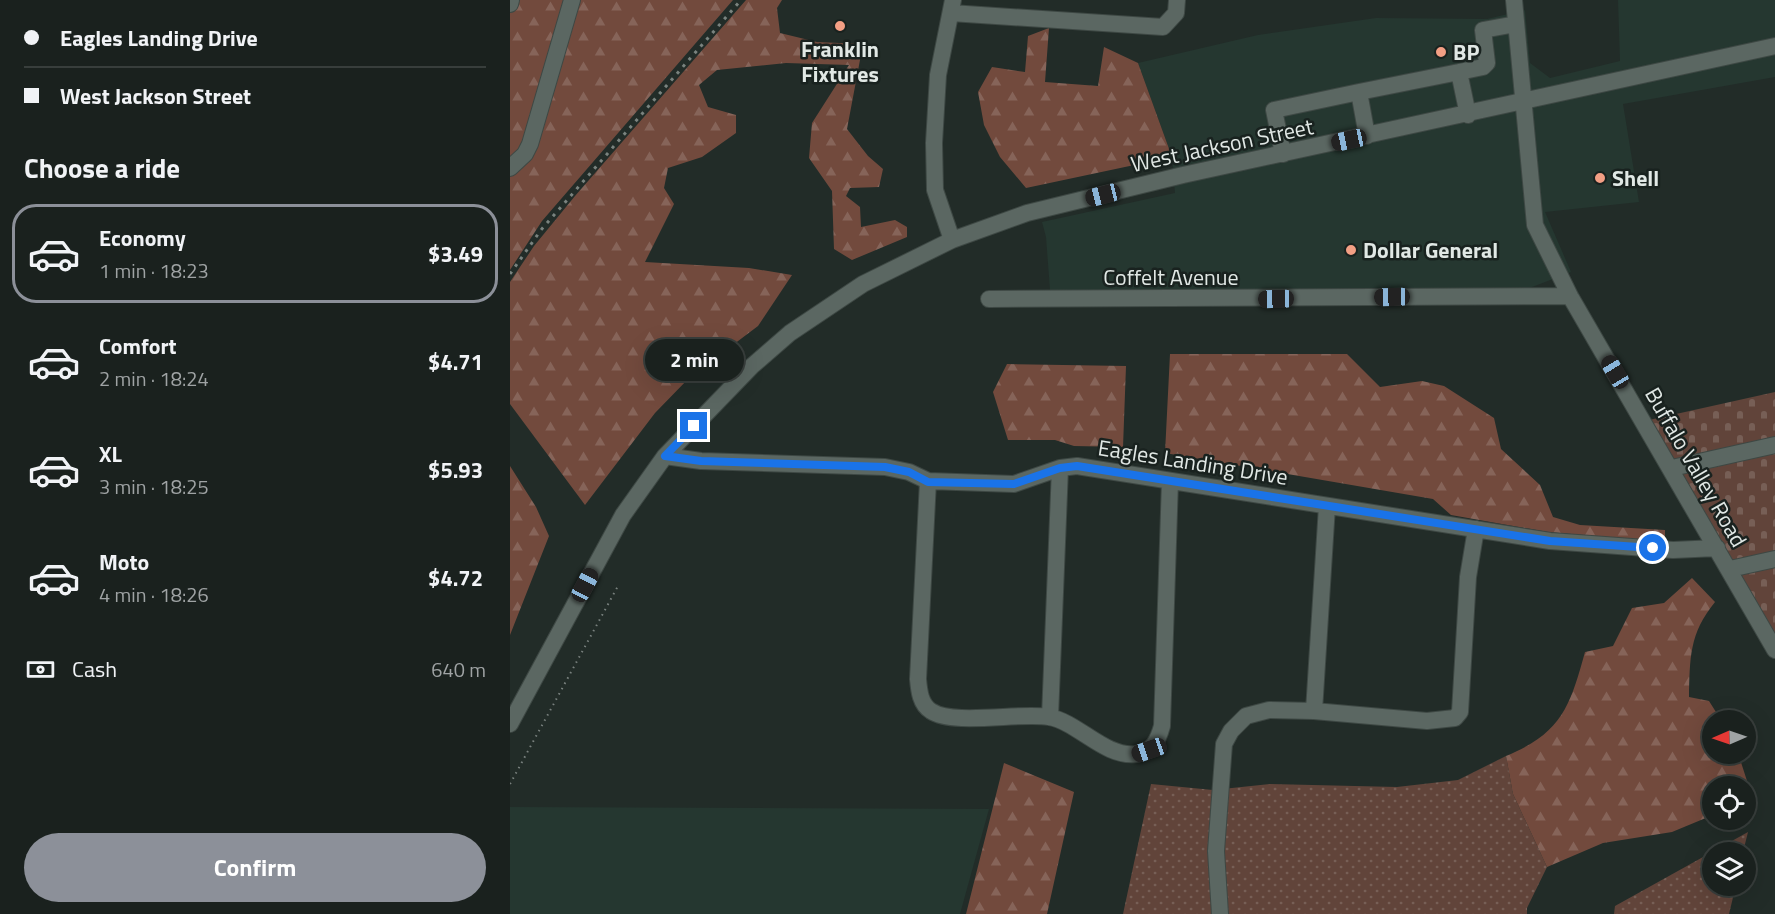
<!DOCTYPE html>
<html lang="en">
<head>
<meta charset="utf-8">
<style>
	:root { --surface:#1a211e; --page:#272e2b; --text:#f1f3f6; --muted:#9fa3a4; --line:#383e3c; --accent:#8c9099 }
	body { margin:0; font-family:"Titillium Web",sans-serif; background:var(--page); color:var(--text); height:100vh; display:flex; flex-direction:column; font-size:22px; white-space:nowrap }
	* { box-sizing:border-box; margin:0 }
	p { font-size:20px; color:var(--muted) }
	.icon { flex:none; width:33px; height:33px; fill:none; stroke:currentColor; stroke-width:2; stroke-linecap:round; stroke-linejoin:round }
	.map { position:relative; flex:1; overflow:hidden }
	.panel { display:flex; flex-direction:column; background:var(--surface); width:510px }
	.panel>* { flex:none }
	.hud { display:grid; align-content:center; height:132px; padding:0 24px; background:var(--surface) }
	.needle { width:39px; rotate:268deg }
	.controls { position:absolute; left:1192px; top:710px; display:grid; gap:12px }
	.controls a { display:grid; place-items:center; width:54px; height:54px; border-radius:50%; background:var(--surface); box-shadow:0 6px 24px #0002,0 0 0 2px var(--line); font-size:30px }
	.end { position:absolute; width:27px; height:27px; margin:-14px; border:8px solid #1a73e8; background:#fff; box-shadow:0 0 0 3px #fff }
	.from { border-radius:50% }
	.bubble { position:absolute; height:42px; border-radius:21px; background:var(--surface); box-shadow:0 6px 24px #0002,0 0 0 2px var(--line); font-size:20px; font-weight:700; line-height:42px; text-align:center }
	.car { position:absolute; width:18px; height:36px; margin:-18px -9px; border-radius:8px; box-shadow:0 0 4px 2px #0007; background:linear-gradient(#222 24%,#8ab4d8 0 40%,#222 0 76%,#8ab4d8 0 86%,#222 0) }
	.hud b { display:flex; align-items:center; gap:21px; height:57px; font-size:22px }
	.hud b+b { border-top:2px solid var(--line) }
	.hud i { width:15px; height:15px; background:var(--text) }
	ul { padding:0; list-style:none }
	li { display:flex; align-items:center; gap:18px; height:99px; margin:0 12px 9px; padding:0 12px; border:3px solid transparent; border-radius:24px }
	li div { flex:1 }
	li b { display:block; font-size:22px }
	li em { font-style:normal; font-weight:700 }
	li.active { border-color:var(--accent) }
	li>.icon { width:54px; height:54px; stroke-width:1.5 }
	h2 { padding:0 24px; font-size:27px; line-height:72px }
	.pay { display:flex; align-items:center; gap:15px; height:66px; padding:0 24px; font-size:22px }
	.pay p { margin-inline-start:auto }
	.button { display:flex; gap:12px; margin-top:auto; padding:12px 24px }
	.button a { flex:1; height:69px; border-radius:36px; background:var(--accent); color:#fff; font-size:24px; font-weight:700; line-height:69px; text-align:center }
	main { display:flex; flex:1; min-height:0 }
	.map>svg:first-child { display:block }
	.built { fill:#253730 }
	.grass { fill:url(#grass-dots) }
	.forest { fill:url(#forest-firs) }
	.cemetery { fill:url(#cemetery-stones) }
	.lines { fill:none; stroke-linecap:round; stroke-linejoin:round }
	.minor-casing { stroke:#3e4844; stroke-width:18 }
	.path { stroke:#79817e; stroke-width:2; stroke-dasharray:1.5 4.5; stroke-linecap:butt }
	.minor { stroke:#5b6762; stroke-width:16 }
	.rail { stroke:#7a837f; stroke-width:3; stroke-dasharray:3 6; stroke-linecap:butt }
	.route { stroke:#1a73e8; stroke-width:8 }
	.poi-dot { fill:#f39f84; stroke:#19221f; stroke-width:2 }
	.labels { text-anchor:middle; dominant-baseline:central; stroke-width:5; stroke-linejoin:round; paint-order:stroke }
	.poi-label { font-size:22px; font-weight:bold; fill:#e1e8e5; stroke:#19221f; text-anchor:start }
	.street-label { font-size:22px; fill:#e1e8e5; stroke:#19221f }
</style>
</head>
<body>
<main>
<section class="panel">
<div class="hud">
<b><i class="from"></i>Eagles Landing Drive</b>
<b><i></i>West Jackson Street</b>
</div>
<h2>Choose a ride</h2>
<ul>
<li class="active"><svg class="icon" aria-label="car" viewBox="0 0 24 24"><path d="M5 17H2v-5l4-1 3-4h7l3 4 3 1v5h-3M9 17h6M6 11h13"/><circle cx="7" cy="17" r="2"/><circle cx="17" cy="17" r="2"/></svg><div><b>Economy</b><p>1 min · 18:23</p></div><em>$3.49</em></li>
<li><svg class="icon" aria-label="car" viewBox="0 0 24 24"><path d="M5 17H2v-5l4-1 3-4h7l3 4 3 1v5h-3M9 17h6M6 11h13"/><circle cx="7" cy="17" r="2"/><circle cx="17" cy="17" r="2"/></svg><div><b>Comfort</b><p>2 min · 18:24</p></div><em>$4.71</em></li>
<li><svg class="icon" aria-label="car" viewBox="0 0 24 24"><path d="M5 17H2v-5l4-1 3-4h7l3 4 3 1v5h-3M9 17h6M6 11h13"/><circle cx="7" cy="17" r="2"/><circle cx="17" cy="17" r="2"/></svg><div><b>XL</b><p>3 min · 18:25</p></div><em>$5.93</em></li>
<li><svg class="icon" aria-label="car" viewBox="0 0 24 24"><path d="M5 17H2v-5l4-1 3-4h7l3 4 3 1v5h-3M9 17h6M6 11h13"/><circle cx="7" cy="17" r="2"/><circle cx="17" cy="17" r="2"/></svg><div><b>Moto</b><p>4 min · 18:26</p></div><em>$4.72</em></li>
</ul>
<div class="pay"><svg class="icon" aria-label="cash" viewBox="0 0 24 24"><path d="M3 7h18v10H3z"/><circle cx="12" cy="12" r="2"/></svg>Cash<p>640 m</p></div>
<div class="button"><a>Confirm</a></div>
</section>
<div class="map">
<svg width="1265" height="914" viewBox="0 0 1265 914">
	<defs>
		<pattern id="grass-dots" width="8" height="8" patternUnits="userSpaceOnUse" patternTransform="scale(1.5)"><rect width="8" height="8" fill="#61443a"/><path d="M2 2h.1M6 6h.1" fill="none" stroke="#775f56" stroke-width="1.8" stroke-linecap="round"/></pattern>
		<pattern id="forest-firs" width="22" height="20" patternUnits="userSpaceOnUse" patternTransform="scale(1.5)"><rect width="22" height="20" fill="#724a3d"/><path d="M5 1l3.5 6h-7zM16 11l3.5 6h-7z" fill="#866459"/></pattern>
		<pattern id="cemetery-stones" width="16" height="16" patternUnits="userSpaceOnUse" patternTransform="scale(1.5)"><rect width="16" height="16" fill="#61443a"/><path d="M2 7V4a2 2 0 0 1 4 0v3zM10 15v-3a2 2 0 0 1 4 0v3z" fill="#775f56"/></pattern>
	</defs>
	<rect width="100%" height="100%" fill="#222c28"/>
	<path class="built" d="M1108 0H1265V77L1113 104 1129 202 1035 212 1061 272 1017 289 540 290 536 237 532 222 665 193 662 157 628 63 748 35 866 18 977 19 1015 10 1020 63 1040 78 1110 61Z
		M0 807 479 809 450 914H0Z"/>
	<path class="grass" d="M996 756 1003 794 1037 867 1017 908V914H613L641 784 703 790 760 784 887 787 948 780Z
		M1238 832 1233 852H1203V885H1226L1219 914H1104L1105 906Z"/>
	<path class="forest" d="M0 0H223L32 221 0 270Z
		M236 0H272L267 8 270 33 307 42 353 44 337 129 358 156 373 169 369 187 340 188 336 196 350 207 351 227 385 220 397 227V237L342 260 324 249 322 191 299 158 302 123 339 65 276 63 207 70 189 85 198 107 226 115V133L192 157 158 168 154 188 164 204 135 262 239 268 282 275 248 326 179 378 145 413 75 505 0 404V282L24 246 65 196Z
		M539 28 535 82 588 86 594 47 628 63 662 157 516 188 490 157 474 125 468 92 482 67 515 72 518 36Z
		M660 354H837L870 387 912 381 934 386 984 418 991 449 1030 485 1043 517 1070 525 1155 530V542L1038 532 941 515 923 499 655 453Z
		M497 364 616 366 613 447 564 446 545 440H498L483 392Z
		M0 466 26 507 39 536 0 635Z
		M1182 578 1205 602C1179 634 1180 658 1179 697L1199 701 1211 720H1203V753H1228L1238 784 1236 788V786H1203V815L1162 832 1093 843 1037 867 1003 794 996 756C1052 733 1060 706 1075 652L1103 646 1122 608 1154 603Z
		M494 763 564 792 537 914H456Z"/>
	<path class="cemetery" d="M1265 392V638L1139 420Z"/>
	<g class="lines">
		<defs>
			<path id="minor" d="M1004 0 1025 225 1060 296 1265 650
				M0 4 1 0
				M441 13 653 27 666 13 667 0
				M949 72 973 67 977 63 973 30 1006 24
				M849 92 949 72 958 115
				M773 154 764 110 849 92 857 136
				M0 168 15 154 20 144 62 0
				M442 240 425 190 424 143 428 75 443 0
				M479 299 1060 296
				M155 456 191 461 375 467 399 472 418 481 504 484 550 468 567 466 1040 541 1163 550 1207 548
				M1162 468 1265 445
				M418 481 408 679C409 690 410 704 421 711 443 726 511 712 539 717 568 722 595 758 626 754 643 752 648 740 652 726L660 481
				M1220 569 1265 559
				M804 711 817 506
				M540 717 550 468
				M0 724 113 515 155 456 242 366 280 333 353 284 442 240 517 213 673 175 1265 46
				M710 914 706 851 714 744 721 731 736 716 759 710 804 711 917 721 945 718 950 712 958 577 966 529"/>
		</defs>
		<use href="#minor" class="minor-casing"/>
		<path class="path" d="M0 784 108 586"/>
		<use href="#minor" class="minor"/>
		<path class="rail" d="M0 274 31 230 231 0"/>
	</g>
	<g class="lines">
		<path class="route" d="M184 426 155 456 191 461 375 467 399 472 418 482 504 484 550 468 567 466 1040 541 1143 548"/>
	</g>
	<g class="poi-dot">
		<circle cx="330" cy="26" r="6"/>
		<circle cx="931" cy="52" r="6"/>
		<circle cx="1090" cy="178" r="6"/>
		<circle cx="841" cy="250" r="6"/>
	</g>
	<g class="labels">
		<g class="poi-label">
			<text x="330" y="49" text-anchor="middle">Franklin<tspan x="330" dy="25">Fixtures</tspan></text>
			<text x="943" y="52">BP</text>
			<text x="1102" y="178">Shell</text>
			<text x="853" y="250">Dollar General</text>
		</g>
		<g class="street-label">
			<text transform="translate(712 145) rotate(-12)">West Jackson Street</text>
			<text x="661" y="277">Coffelt Avenue</text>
			<text transform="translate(683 462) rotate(9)">Eagles Landing Drive</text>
			<text transform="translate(1186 467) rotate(60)">Buffalo Valley Road</text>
		</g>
	</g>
</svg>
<div class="controls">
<a><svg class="needle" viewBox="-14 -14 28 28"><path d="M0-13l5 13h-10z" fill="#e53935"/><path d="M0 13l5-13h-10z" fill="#9fa3a4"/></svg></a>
<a><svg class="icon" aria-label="locate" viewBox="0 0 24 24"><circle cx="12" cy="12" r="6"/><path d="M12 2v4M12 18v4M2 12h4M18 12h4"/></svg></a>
<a><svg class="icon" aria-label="layers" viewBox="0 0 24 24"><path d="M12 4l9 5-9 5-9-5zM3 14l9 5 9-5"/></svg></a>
</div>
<i class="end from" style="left:1143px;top:548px"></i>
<i class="end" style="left:184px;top:426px"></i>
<div class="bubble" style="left:135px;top:339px;width:99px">2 min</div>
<i class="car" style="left:839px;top:140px;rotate:258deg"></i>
<i class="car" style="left:593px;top:195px;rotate:256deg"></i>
<i class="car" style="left:882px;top:297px;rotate:269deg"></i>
<i class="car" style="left:766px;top:299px;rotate:269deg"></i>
<i class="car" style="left:1105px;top:372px;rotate:329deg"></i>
<i class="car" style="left:75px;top:585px;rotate:28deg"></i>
<i class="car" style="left:639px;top:750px;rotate:251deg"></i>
</div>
</main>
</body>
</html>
